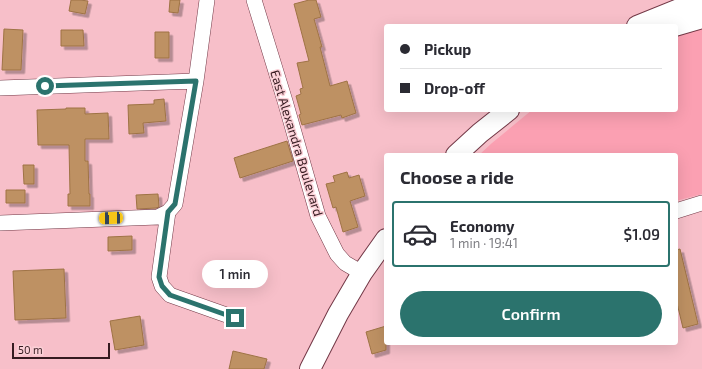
<!DOCTYPE html>
<html lang="en">
<head>
<meta charset="utf-8">
<style>
	:root { --surface:#fff; --page:#f2f2f3; --text:#2b2b33; --muted:#7c7c81; --line:#e1e1e2; --accent:#2b736d }
	body { margin:0; font-family:"Exo 2",sans-serif; background:var(--page); color:var(--text); height:100vh; display:flex; flex-direction:column; font-size:15px; white-space:nowrap }
	* { box-sizing:border-box; margin:0 }
	p { font-size:13px; color:var(--muted) }
	.icon { flex:none; width:22px; height:22px; fill:none; stroke:currentColor; stroke-width:2; stroke-linecap:round; stroke-linejoin:round }
	.map { position:relative; flex:1; overflow:hidden }
	.details { position:absolute; left:384px; top:153px; width:294px; height:192px; display:flex; flex-direction:column; background:var(--surface); border-radius:4px; box-shadow:0 4px 16px #0002 }
	.details>* { flex:none }
	.hud { position:absolute; left:384px; top:24px; width:294px; height:88px; border-radius:4px; box-shadow:0 4px 16px #0002; display:grid; align-content:center; height:88px; padding:0 16px; background:var(--surface) }
	.scale { position:absolute; left:12px; bottom:10px; width:98px; box-sizing:border-box; padding-left:4px; border:2px solid #351b20; border-top:0; font-size:11px; line-height:14px; white-space:nowrap; color:#351b20; -webkit-text-stroke:3px #fbd0d7; paint-order:stroke }
	.end { position:absolute; width:18px; height:18px; margin:-9px; border:5px solid #2b736d; background:#fff; box-shadow:0 0 0 2px #fff }
	.from { border-radius:50% }
	.bubble { position:absolute; height:28px; border-radius:14px; background:var(--surface); box-shadow:0 4px 16px #0002; font-size:13px; font-weight:600; line-height:28px; text-align:center }
	.car { position:absolute; width:12px; height:24px; margin:-12px -6px; border-radius:5px; box-shadow:0 0 3px 1px #0007; background:linear-gradient(#f5c518 24%,#345 0 40%,#f5c518 0 76%,#345 0 86%,#f5c518 0) }
	.hud b { display:flex; align-items:center; gap:14px; height:38px; font-size:15px }
	.hud b+b { border-top:1px solid var(--line) }
	.hud i { width:10px; height:10px; background:var(--text) }
	ul { padding:0; list-style:none }
	li { display:flex; align-items:center; gap:12px; height:66px; margin:0 8px 6px; padding:0 8px; border:2px solid transparent; border-radius:4px }
	li div { flex:1 }
	li b { display:block; font-size:15px }
	li em { font-style:normal; font-weight:600 }
	li.on { border-color:var(--accent) }
	li>.icon { width:36px; height:36px; stroke-width:1.5 }
	h2 { padding:0 16px; font-size:18px; line-height:48px }
	.cta { display:flex; gap:8px; margin-top:auto; padding:8px 16px }
	.cta a { flex:1; height:46px; border-radius:24px; background:var(--accent); color:#fff; font-size:16px; font-weight:600; line-height:46px; text-align:center }
	.map>svg:first-child { display:block }
	.green { fill:#fba0b2 }
	.building { fill:#be9163; stroke:#9e7345; filter:url(#shadow) }
	.lines { fill:none; stroke-linecap:round; stroke-linejoin:round }
	.minor-casing { stroke:#723846; stroke-width:16 }
	.major-casing { stroke:#723846; stroke-width:22 }
	.minor { stroke:#fff; stroke-width:15 }
	.major { stroke:#fff; stroke-width:20 }
	.route { stroke:#2b736d; stroke-width:5 }
	.labels { text-anchor:middle; dominant-baseline:central; stroke-width:3; stroke-linejoin:round; paint-order:stroke }
	.street-label { font-size:13px; fill:#351b20; stroke:#fbd0d7 }
</style>
</head>
<body>
<div class="map">
<svg width="702" height="369" viewBox="0 0 702 369">
	<defs>
		<filter id="shadow"><feDropShadow dx="3.5" dy="3.5" stdDeviation="0" flood-color="#0004"/></filter>
	</defs>
	<rect width="100%" height="100%" fill="#f7bfc9"/>
	<path class="green" d="M702 26V194L676 201V155H479L492 143 532 110H676V34Z"/>
	<path class="building" d="M71 0H80L88 1 85 14 69 11Z
		M170 0H180L178 13 169 12Z
		M309 0H316L321 17 314 19 322 47H320L330 86 347 81 356 113 342 118 341 115 302 125 299 115 301 114 296 96 301 94 300 89 303 88 297 63 309 61 294 4Z
		M4 29 23 30 21 70H2Z
		M61 30H83L84 46H61Z
		M155 32H169V58H155Z
		M164 99 166 121 143 123 144 133 129 134 128 105 154 104V100Z
		M66 108H85V114L108 113 109 139H85V161H88L89 194H90V206H68V194H70L69 145H38L37 110 66 109Z
		M287 141 293 161 240 178 234 158Z
		M23 165H34V184H24Z
		M347 172 349 178 359 175 365 196 350 201 358 227 343 232 336 207 333 208 326 184 335 182 333 176Z
		M6 190H25V203H6Z
		M158 194 159 207 156 208 137 209 136 195Z
		M132 236V250L108 251V237Z
		M680 249 698 324 683 328 676 299V250Z
		M64 269 66 318 15 320 13 271Z
		M140 316 144 345 115 350 110 321Z
		M386 326V350L372 354 366 332Z
		M233 351 267 359 264 369H229Z"/>
	<g class="lines">
		<defs>
			<path id="minor" d="M254 0 285 101 318 216 337 254 345 263 362 273
				M0 88 196 81
				M676 211 702 203
				M168 212 159 277 162 286 170 295 235 318
				M0 223 158 217 168 212 175 204 196 81 207 0"/>
			<path id="major" d="M637 26 679 9 702 1
				M675 26 702 18
				M456 155 480 133 509 110
				M310 369 338 314 362 273 386 239"/>
		</defs>
		<use href="#minor" class="minor-casing"/>
		<use href="#major" class="major-casing"/>
		<use href="#minor" class="minor"/>
		<use href="#major" class="major"/>
	</g>
	<g class="lines">
		<path class="route" d="M45 86 196 81 175 204 168 212 159 277 162 286 170 295 235 318"/>
	</g>
	<g class="labels">
		<g class="street-label">
			<text transform="translate(297 143) rotate(73)">East Alexandra Boulevard</text>
		</g>
	</g>
</svg>
<div class="scale">50 m</div>
<i class="end from" style="left:45px;top:86px"></i>
<i class="end" style="left:235px;top:318px"></i>
<div class="bubble" style="left:202px;top:260px;width:66px">1 min</div>
<i class="car" style="left:111px;top:218px;rotate:268deg"></i>
<div class="hud">
<b><i class="from"></i>Pickup</b>
<b><i></i>Drop-off</b>
</div>
<section class="details">
<h2>Choose a ride</h2>
<ul>
<li class="on"><svg class="icon" aria-label="car" viewBox="0 0 24 24"><path d="M5 17H2v-5l4-1 3-4h7l3 4 3 1v5h-3M9 17h6M6 11h13"/><circle cx="7" cy="17" r="2"/><circle cx="17" cy="17" r="2"/></svg><div><b>Economy</b><p>1 min · 19:41</p></div><em>$1.09</em></li>
</ul>
<div class="cta"><a>Confirm</a></div>
</section>
</div>
</body>
</html>
